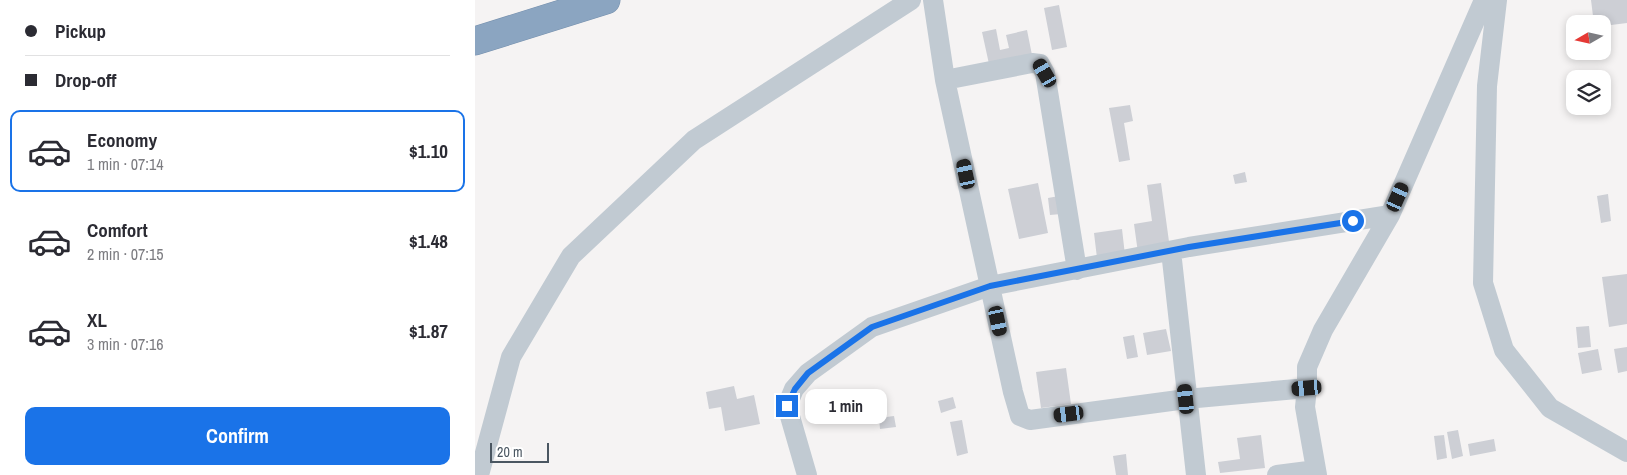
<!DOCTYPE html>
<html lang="en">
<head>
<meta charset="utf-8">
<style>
	:root { --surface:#fff; --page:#f2f2f3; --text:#2b2b33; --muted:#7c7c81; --line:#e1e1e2; --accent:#1a73e8 }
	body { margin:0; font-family:"Archivo Narrow",sans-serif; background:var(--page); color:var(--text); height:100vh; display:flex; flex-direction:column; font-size:19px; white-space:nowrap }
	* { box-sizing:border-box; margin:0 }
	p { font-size:16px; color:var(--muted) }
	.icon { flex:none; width:28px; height:28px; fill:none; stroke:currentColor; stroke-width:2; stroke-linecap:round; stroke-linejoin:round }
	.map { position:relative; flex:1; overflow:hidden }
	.details { display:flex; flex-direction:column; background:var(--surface); width:475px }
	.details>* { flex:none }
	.hud { display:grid; align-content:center; height:110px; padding:0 25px; background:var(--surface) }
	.needle { width:32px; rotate:261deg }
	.fabs { position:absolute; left:1091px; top:15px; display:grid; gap:10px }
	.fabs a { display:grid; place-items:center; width:45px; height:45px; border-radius:10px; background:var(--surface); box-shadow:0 2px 8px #0003; font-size:25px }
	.scale { position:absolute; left:15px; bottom:12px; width:59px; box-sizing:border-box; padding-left:5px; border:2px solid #4a5661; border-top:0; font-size:14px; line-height:18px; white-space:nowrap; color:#4a5661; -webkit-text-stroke:4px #fff; paint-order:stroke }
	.end { position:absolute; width:22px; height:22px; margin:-11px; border:6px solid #1a73e8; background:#fff; box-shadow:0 0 0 2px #fff }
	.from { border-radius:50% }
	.bubble { position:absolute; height:35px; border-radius:10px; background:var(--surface); box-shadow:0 2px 8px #0003; font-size:16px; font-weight:800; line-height:35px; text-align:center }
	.car { position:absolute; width:15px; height:30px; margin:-15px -8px; border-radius:6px; box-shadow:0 0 4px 1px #0007; background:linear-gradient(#222 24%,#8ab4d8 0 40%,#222 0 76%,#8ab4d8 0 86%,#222 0) }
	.hud b { display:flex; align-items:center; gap:18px; height:48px; font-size:19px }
	.hud b+b { border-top:1px solid var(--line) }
	.hud i { width:12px; height:12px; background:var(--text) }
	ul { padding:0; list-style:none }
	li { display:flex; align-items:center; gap:15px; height:82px; margin:0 10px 8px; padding:0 15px; border:2px solid transparent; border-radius:10px }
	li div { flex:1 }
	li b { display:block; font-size:19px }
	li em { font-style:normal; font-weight:800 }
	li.current { border-color:var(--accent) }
	li>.icon { width:45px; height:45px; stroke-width:1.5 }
	.action { display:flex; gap:10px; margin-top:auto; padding:10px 25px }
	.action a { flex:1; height:58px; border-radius:10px; background:var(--accent); color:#fff; font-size:20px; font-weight:800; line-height:58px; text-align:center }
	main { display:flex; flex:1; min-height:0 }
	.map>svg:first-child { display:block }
	.building { fill:#cdcfd5 }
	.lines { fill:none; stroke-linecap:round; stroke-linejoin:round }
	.highway-casing { stroke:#7690ad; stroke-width:29 }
	.minor { stroke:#c1cad2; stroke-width:20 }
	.highway { stroke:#8ba5c1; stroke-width:28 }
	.route { stroke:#1a73e8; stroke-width:6 }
</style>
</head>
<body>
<main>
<section class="details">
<div class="hud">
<b><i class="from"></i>Pickup</b>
<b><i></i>Drop-off</b>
</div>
<ul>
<li class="current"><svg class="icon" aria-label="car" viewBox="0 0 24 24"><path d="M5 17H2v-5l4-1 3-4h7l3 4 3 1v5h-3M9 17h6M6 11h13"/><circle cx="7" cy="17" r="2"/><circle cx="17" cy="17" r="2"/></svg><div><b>Economy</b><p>1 min · 07:14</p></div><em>$1.10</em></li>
<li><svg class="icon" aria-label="car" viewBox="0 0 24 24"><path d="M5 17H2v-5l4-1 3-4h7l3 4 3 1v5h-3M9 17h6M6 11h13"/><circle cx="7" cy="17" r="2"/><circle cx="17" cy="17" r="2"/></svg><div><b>Comfort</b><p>2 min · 07:15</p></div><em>$1.48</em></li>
<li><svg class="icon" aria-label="car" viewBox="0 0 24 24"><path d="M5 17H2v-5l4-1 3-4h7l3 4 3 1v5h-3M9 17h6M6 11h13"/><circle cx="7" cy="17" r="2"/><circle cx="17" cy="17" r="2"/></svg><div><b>XL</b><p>3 min · 07:16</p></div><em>$1.87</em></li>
</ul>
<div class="action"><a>Confirm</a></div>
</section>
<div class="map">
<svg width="1152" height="475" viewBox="0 0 1152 475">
	<rect width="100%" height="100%" fill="#f5f3f3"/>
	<path class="building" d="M1116 0H1152V23L1128 26V24H1119Z
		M584 5 592 47 577 50 569 8Z
		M521 29 525 50 534 48 531 35 552 30 557 55 514 64 507 32Z
		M655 105 658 121 649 123 655 160 644 162 634 108Z
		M770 172 772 182 760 184 758 175Z
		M563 183 573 233 544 239 533 189Z
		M686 183 695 249 663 253 659 224 677 221 672 185Z
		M1133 194 1136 221 1126 223 1122 196Z
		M584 196 586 214 575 215 573 198Z
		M647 229 650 255 622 258 619 233Z
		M1152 274V324L1134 327 1127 277Z
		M1114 326 1116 347 1103 348 1101 327Z
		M691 329 696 351 672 355 668 333Z
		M659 335 663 357 652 359 648 337Z
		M1152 347V371L1143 373 1139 349Z
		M1123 349 1127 370 1107 374 1103 353Z
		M591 368 596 404 566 408 561 372Z
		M259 386 262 399 279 395 285 424 250 431 246 407 234 409 231 392Z
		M478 397 481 408 466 413 463 401Z
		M419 416 421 427 405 429 404 418Z
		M487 420 493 453 482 456 475 422Z
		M983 430 988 456 977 459 972 432Z
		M786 435 790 468 745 473 743 462 765 459 762 438Z
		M969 435 972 458 962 460 959 436Z
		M1019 439 1021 451 995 456 993 444Z
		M651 454 653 475H641L638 456Z"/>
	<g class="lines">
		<defs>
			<path id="highway" d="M0 41 131 0"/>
		</defs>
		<use href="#highway" class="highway-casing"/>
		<path class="minor" d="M458 0 470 80 538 392 545 416 555 420 711 399 832 388
			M1022 0 1012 86 1008 283 1029 350 1075 408 1152 452
			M470 80 557 63 565 64 570 73 602 270
			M696 251 721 475
			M4 475 36 357 96 256 219 140 436 0
			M332 475 312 406 319 389 333 373 397 327 515 286 714 247 915 215
			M802 475 841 470
			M842 475 830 407 832 388V367L848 330 915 215 1009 0"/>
		<use href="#highway" class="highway"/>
	</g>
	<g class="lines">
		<path class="route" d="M312 406 320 389 333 373 397 327 515 286 714 247 878 221"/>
	</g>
</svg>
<div class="fabs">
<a><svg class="needle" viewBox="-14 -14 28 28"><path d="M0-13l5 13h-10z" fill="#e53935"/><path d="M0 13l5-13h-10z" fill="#7c7c81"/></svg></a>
<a><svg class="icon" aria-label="layers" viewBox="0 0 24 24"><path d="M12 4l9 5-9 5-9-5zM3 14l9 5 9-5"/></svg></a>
</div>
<div class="scale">20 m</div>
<i class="end from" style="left:878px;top:221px"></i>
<i class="end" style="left:312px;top:406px"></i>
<div class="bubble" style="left:330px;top:389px;width:82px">1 min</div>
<i class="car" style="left:570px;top:73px;rotate:330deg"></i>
<i class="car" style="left:491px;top:174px;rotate:348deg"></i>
<i class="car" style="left:923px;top:197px;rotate:24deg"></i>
<i class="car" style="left:523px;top:321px;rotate:168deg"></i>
<i class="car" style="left:832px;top:388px;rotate:265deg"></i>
<i class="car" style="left:711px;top:399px;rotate:354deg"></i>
<i class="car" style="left:594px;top:414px;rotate:263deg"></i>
</div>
</main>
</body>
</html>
